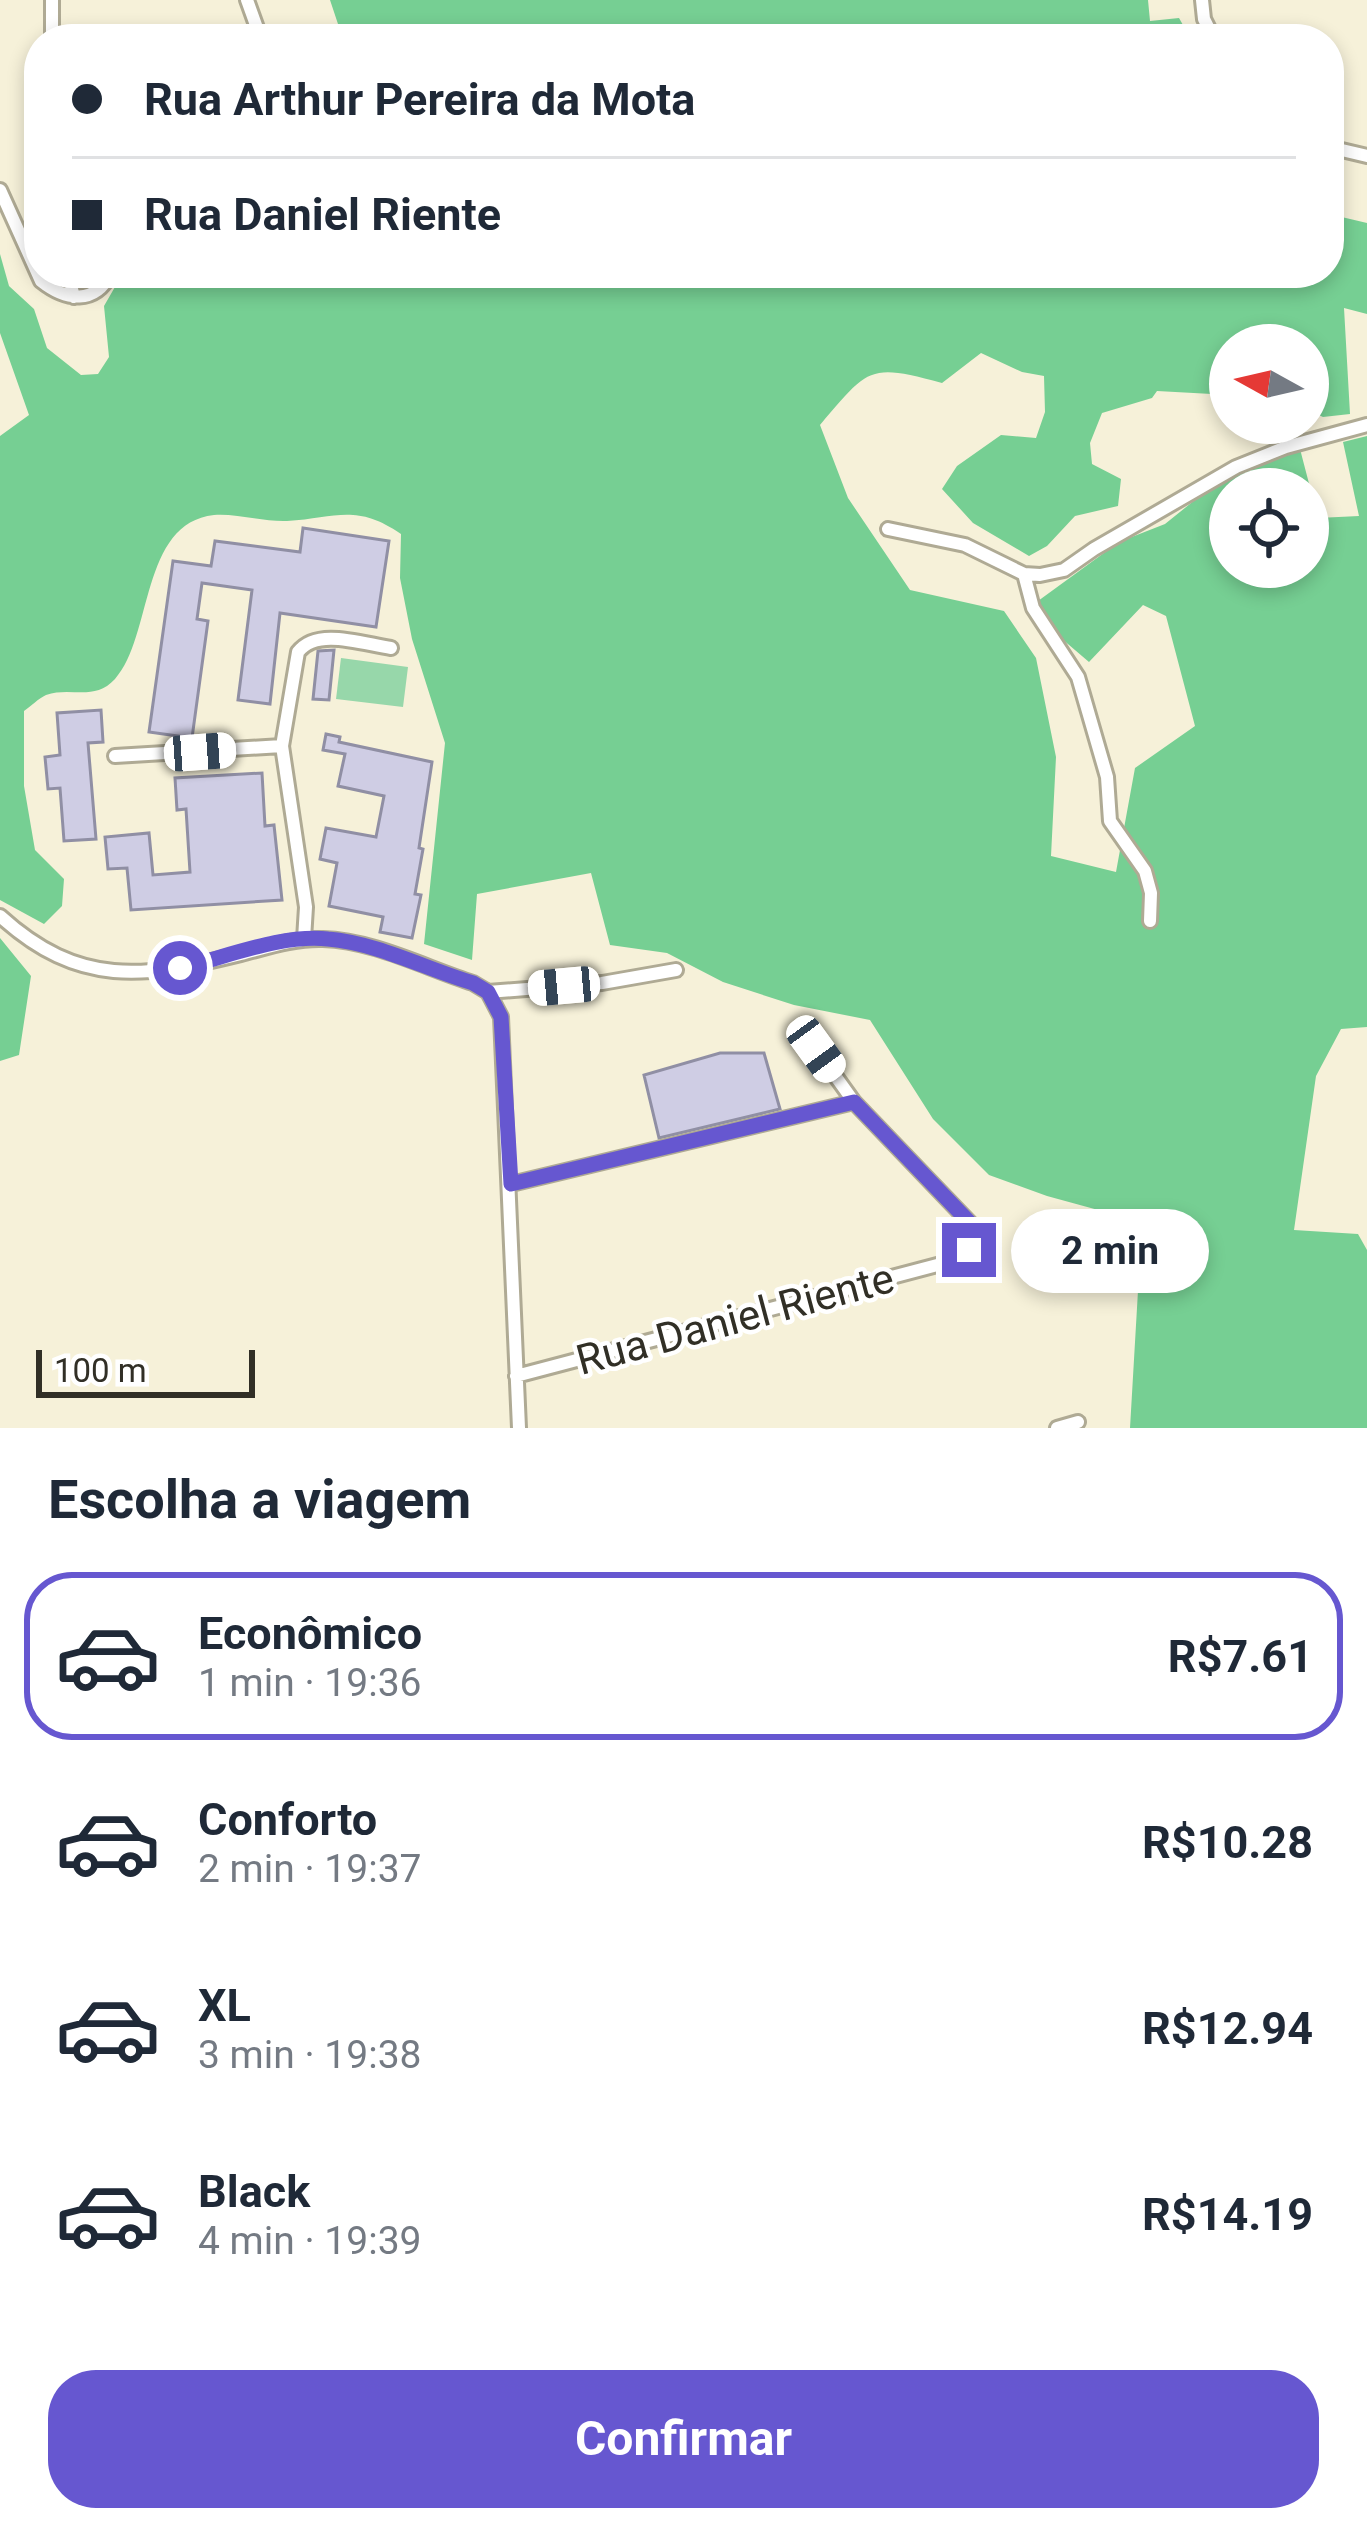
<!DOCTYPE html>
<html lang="pt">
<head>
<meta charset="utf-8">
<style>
	:root { --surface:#fff; --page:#f6f6f7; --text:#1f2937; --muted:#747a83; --line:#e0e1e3; --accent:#6657d0 }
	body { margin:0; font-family:Roboto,sans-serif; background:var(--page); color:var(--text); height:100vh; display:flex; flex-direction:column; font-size:45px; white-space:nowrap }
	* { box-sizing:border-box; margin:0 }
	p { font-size:39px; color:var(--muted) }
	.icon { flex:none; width:66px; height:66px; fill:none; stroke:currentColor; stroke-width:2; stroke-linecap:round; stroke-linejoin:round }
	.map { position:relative; height:1428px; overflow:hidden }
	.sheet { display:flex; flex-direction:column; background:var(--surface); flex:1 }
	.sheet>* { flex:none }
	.top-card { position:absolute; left:24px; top:24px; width:1320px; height:264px; border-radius:48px; box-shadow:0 6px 18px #0003; display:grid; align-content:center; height:264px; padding:0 48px; background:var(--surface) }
	.needle { width:78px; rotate:278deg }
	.buttons { position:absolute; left:1209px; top:324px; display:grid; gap:24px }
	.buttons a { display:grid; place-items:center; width:120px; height:120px; border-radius:50%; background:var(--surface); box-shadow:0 6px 18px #0003; font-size:60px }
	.scale { position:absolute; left:36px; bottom:30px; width:219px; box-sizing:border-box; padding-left:12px; border:6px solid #312f26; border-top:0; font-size:33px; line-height:42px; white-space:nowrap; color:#312f26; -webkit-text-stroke:9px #fff; paint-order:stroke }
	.end { position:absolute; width:54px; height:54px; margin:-27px; border:15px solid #6657d0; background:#fff; box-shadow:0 0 0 6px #fff }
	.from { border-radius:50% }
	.bubble { position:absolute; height:84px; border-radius:42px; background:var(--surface); box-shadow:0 6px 18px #0003; font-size:39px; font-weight:700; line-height:84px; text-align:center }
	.car { position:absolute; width:36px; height:72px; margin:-36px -18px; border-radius:15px; box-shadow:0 0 9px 3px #0007; background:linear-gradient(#fff 24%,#345 0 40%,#fff 0 76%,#345 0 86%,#fff 0) }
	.top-card b { display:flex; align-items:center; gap:42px; height:114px; font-size:45px }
	.top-card b+b { border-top:3px solid var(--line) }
	.top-card i { width:30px; height:30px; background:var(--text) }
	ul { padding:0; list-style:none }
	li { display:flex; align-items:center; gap:36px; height:168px; margin:0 24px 18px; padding:0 24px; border:6px solid transparent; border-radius:48px }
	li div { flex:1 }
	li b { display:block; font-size:45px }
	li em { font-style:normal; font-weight:700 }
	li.active { border-color:var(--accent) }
	li>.icon { width:108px; height:108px; stroke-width:1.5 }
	h2 { padding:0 48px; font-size:54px; line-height:144px }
	.primary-button { display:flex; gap:24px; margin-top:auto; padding:24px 48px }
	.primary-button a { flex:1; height:138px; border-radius:48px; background:var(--accent); color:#fff; font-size:48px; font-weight:700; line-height:138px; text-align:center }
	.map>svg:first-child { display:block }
	.green { fill:#97d7aa }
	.forest { fill:#76cf93; fill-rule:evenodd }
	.building { fill:#cfcde4; stroke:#908fa4; stroke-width:3 }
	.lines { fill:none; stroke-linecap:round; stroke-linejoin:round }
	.minor-casing { stroke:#afaa94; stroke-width:18 }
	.minor { stroke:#fff; stroke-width:12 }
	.route { stroke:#6657d0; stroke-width:15 }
	.labels { text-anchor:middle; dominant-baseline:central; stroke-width:9; stroke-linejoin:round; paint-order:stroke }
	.street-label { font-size:42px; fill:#312f26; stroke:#fff }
</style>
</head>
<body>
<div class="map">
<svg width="1367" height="1428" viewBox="0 0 1367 1428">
	<rect width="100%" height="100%" fill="#f6f1d9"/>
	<path class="green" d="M341 658 408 667 403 707 336 699Z"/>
	<path class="forest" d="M330 0H1148L1150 21 1179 18 1191 39H294L338 24Z
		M1329 214 1367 223V314L1344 308 1350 414 1323 417 1308 410V345H1230V395L1157 391 1152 398 1102 413 1090 443 1092 464 1121 479 1118 506 1075 516 1047 546 1029 556 973 523 942 489 957 466 1001 435 1036 438 1045 412 1044 376 1022 372 981 353 942 383C868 363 869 368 820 425L848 498 910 590 1004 611 1036 658 1056 757 1051 856 1116 872 1135 768 1195 726 1166 616 1143 605 1089 662 1055 633 1038 601 1119 542 1165 524 1211 487 1300 449 1318 518 1359 516 1343 442 1367 436V1027L1341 1029 1316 1076 1294 1230 1358 1234 1367 1250V1428H1130L1142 1222 1047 1196 989 1175 933 1119 870 1020 794 1005 723 982 667 953 610 945 591 873 477 894 472 960 424 944 445 743 412 639 400 578 401 534C356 503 336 518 287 521 264 522 234 513 214 515 140 523 153 637 115 679 94 702 71 686 46 695 39 698 30 707 24 711V786L35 850 64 879 62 906 44 924 0 900V436L29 415 0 333V254L9 286 34 309 47 348 81 375 98 374 109 357 104 306 123 273H1329ZM1230 489H1308V567H1230Z
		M0 938 31 976 19 1055 0 1061Z"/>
	<path class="building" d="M303 528 389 541 376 627 280 613 270 704 238 700 252 590 202 583 197 619 208 621 192 738 149 732 173 561 211 566 215 541 300 552Z
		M334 650 329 700 313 699 318 651Z
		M101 710 103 742 88 743 96 839 64 841 60 788 48 789 45 757 60 755 57 713Z
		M326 734 340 737 339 742 432 762 419 848 423 849 415 894 421 895 412 938 380 932 383 917 329 906 337 863 320 859 326 828 376 837 384 796 338 786 345 754 323 750Z
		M262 773 265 826 274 825 282 900 131 910 127 868 108 869 105 837 149 833 153 875 190 872 186 809 177 810 175 778Z
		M720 1053H764L780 1109 659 1138 644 1075Z"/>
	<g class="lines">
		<defs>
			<path id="minor" d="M52 0V39
				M247 0 261 39
				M1202 0 1204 19 1214 39
				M1329 147 1367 156
				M0 190 41 281C66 301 95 305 111 273
				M68 273 74 297
				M888 529 965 545 1024 574 1040 575 1064 570 1094 549 1236 467 1286 447 1367 425
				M1024 574 1033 608 1078 677 1107 777 1110 821 1145 871 1151 893 1150 921
				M115 756 282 746
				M0 916C79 988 144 978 241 954 268 947 295 938 323 939 372 940 426 968 473 983L488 992 501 1017 519 1428
				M304 939 306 907 282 746 298 652C317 627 363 644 391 648
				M488 992 602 983 676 970
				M511 1184 854 1102
				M516 1376 960 1259 969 1250 972 1225 854 1102 816 1049 800 1037
				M1057 1428 1078 1422"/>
		</defs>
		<use href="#minor" class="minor-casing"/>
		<use href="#minor" class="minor"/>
	</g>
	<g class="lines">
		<path class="route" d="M180 968C227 957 281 934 328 939 377 943 426 969 473 983L488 992 501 1017 511 1184 854 1102 972 1225 969 1250"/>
	</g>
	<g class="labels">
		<g class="street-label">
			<text transform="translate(735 1319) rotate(-15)">Rua Daniel Riente</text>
		</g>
	</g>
</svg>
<div class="buttons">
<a><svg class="needle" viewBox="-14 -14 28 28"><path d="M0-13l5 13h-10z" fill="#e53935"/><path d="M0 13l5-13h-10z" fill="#747a83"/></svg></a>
<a><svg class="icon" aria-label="locate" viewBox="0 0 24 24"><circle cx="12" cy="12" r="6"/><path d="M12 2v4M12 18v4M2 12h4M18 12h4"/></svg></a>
</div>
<div class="scale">100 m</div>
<i class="end from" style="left:180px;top:968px"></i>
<i class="end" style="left:969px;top:1250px"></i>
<div class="bubble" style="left:1011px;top:1209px;width:198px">2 min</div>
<i class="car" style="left:200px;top:752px;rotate:86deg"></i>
<i class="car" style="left:564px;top:986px;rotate:265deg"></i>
<i class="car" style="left:816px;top:1049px;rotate:144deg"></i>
<div class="top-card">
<b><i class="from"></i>Rua Arthur Pereira da Mota</b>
<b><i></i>Rua Daniel Riente</b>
</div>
</div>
<section class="sheet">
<h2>Escolha a viagem</h2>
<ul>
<li class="active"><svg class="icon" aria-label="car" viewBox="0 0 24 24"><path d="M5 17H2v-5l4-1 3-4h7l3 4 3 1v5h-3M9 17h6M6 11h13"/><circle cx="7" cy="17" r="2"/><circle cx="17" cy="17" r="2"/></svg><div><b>Econômico</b><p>1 min · 19:36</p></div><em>R$7.61</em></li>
<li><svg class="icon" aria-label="car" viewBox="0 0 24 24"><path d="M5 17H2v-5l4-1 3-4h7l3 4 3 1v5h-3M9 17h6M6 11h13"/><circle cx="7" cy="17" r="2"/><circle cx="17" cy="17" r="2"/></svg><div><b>Conforto</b><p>2 min · 19:37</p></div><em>R$10.28</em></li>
<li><svg class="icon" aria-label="car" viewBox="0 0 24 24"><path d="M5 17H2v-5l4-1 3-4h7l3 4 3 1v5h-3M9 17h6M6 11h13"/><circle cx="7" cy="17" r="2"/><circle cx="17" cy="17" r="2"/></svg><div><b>XL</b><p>3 min · 19:38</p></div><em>R$12.94</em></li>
<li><svg class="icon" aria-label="car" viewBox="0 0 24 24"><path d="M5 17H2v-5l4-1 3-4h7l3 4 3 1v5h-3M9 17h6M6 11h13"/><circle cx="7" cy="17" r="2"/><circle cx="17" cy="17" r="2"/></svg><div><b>Black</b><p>4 min · 19:39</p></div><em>R$14.19</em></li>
</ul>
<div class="primary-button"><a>Confirmar</a></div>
</section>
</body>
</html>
